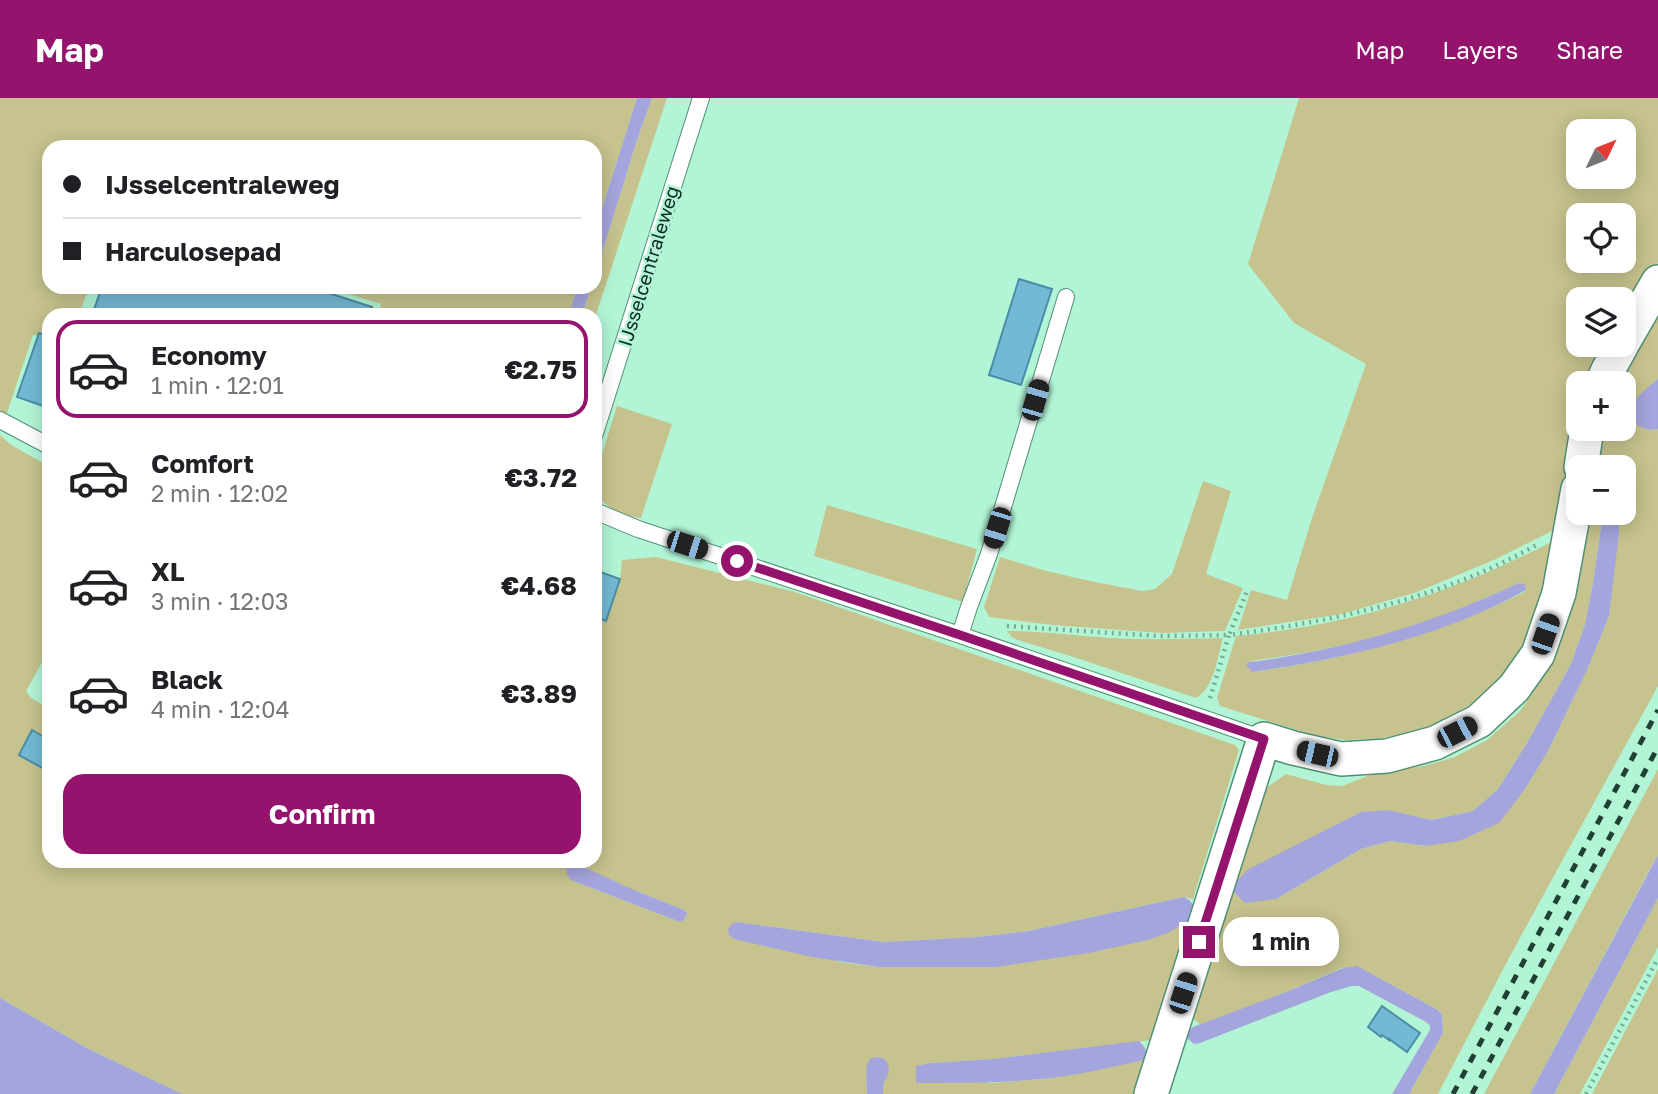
<!DOCTYPE html>
<html lang="en">
<head>
<meta charset="utf-8">
<style>
	:root { --surface:#fff; --page:#f2f2f2; --text:#202124; --muted:#757577; --line:#e0e0e0; --accent:#94136d }
	body { margin:0; font-family:"Golos Text",sans-serif; background:var(--page); color:var(--text); height:100vh; display:flex; flex-direction:column; font-size:26px; white-space:nowrap }
	* { box-sizing:border-box; margin:0 }
	p { font-size:23px; color:var(--muted) }
	.icon { flex:none; width:38px; height:38px; fill:none; stroke:currentColor; stroke-width:2; stroke-linecap:round; stroke-linejoin:round }
	.map { position:relative; flex:1; overflow:hidden }
	.drawer { position:absolute; left:42px; top:210px; width:560px; height:560px; display:flex; flex-direction:column; background:var(--surface); border-radius:21px; box-shadow:0 4px 18px #0003 }
	.drawer>* { flex:none }
	.guide { position:absolute; left:42px; top:42px; width:560px; height:154px; border-radius:21px; box-shadow:0 4px 18px #0003; display:grid; align-content:center; height:154px; padding:0 21px; background:var(--surface) }
	.needle { width:46px; rotate:47deg }
	.controls { position:absolute; left:1566px; top:21px; display:grid; gap:14px }
	.controls a { display:grid; place-items:center; width:70px; height:70px; border-radius:14px; background:var(--surface); box-shadow:0 4px 18px #0003; font-size:35px }
	.end { position:absolute; width:32px; height:32px; margin:-16px; border:9px solid #94136d; background:#fff; box-shadow:0 0 0 4px #fff }
	.from { border-radius:50% }
	.bubble { position:absolute; height:49px; border-radius:21px; background:var(--surface); box-shadow:0 4px 18px #0003; font-size:23px; font-weight:700; line-height:49px; text-align:center }
	.car { position:absolute; width:21px; height:42px; margin:-21px -10px; border-radius:9px; box-shadow:0 0 5px 2px #0007; background:linear-gradient(#222 24%,#8ab4d8 0 40%,#222 0 76%,#8ab4d8 0 86%,#222 0) }
	.guide b { display:flex; align-items:center; gap:24px; height:66px; font-size:26px }
	.guide b+b { border-top:2px solid var(--line) }
	.guide i { width:18px; height:18px; background:var(--text) }
	ul { padding:12px 0 0; list-style:none }
	li { display:flex; align-items:center; gap:21px; height:98px; margin:0 14px 10px; padding:0 7px; border:4px solid transparent; border-radius:21px }
	li div { flex:1 }
	li b { display:block; font-size:26px }
	li em { font-style:normal; font-weight:700 }
	li.selected { border-color:var(--accent) }
	li>.icon { width:63px; height:63px; stroke-width:1.5 }
	.button { display:flex; gap:14px; margin-top:auto; padding:14px 21px }
	.button a { flex:1; height:80px; border-radius:21px; background:var(--accent); color:#fff; font-size:28px; font-weight:700; line-height:80px; text-align:center }
	header { display:flex; align-items:center; gap:42px; box-sizing:border-box; height:98px; padding:0 35px; background:var(--accent); color:#fff }
	header strong { font-size:33px }
	nav { display:flex; gap:38px; margin-inline-start:auto; font-size:24px }
	.map>svg:first-child { display:block }
	.green { fill:#c6c38e; fill-rule:evenodd }
	.water { fill:#a5a5dd }
	.building { fill:#73b9d4; stroke:#4b8ea8; stroke-width:2 }
	.lines { fill:none; stroke-linecap:round; stroke-linejoin:round }
	.service-casing { stroke:#509075; stroke-width:18 }
	.minor-casing { stroke:#509075; stroke-width:36 }
	.path { stroke:#77ac94; stroke-width:4.5; stroke-dasharray:2 5; stroke-linecap:butt }
	.service { stroke:#fff; stroke-width:16 }
	.minor { stroke:#fff; stroke-width:33 }
	.rail { stroke:#214033; stroke-width:5; stroke-dasharray:9 9; stroke-linecap:butt }
	.route { stroke:#94136d; stroke-width:9 }
	.labels { text-anchor:middle; dominant-baseline:central; stroke-width:5; stroke-linejoin:round; paint-order:stroke }
	.street-label { font-size:19px; fill:#0f2a1f; stroke:#b2f5d6 }
</style>
</head>
<body>
<header>
<strong>Map</strong>
<nav><a>Map</a><a>Layers</a><a>Share</a></nav>
</header>
<div class="map">
<svg width="1658" height="996" viewBox="0 0 1658 996">
	<rect width="100%" height="100%" fill="#b2f5d6"/>
	<path class="green" d="M0 0H637L595 133V49H49V189H89L79 217H49V240L33 237 5 321 0 317Z
		M652 0H667L595 220V217H582L591 189H595V178L636 45Z
		M1299 0H1658V165L1624 224V201H1578V247H1611L1592 285H1578V325L1560 421 1556 431 1496 461 1417 494 1342 516 1238 532 1251 492 1287 502 1312 420 1366 266 1294 225 1248 166ZM1578 33H1624V79H1578ZM1578 117H1624V163H1578Z
		M326 189H577L569 217H378L381 206Z
		M1658 218V281L1637 301 1645 331 1653 332 1658 331V588L1509 860 1438 996H1409L1443 935 1442 916 1438 912 1381 881 1342 870 1291 892 1201 927 1188 917 1266 690 1286 676 1326 687 1342 688 1378 674 1424 668 1455 659 1487 642 1520 613 1539 586 1553 562 1590 415H1609L1602 423 1593 485 1585 527 1571 566 1527 645 1498 691 1473 713 1431 722 1389 712 1276 801 1361 751 1390 743 1426 748 1525 691 1547 655 1587 572 1609 518 1619 422 1615 415H1624V369H1597L1604 331H1624V285H1621Z
		M617 308 672 326 641 420C621 418 609 411 595 396V379Z
		M0 337 11 347 49 368V552L26 593 31 600 49 610V763H595V520L606 522 620 481 622 462 656 459 795 494 1235 647 1239 652 1193 801 1184 799 1028 833 977 839 884 844 736 824 840 864 879 869H996L1194 819 1161 941 993 961 931 965 989 985 1044 981 1144 962 1136 996H883V985L866 975 867 996H182L87 950 0 900ZM571 782 634 792 684 812 687 815 685 821 680 824Z
		M1203 383 1231 393 1206 476 1243 490 1225 533 1161 535 1053 527 989 519 984 509 1000 459 1046 473 1095 484 1142 493 1155 491 1172 476Z
		M827 407 977 451 963 504 814 458Z
		M1551 444 1552 468 1524 548 1505 575 1472 606 1438 624 1424 631 1383 640 1346 642 1316 638 1220 608 1217 600 1236 538C1348 528 1451 496 1551 444ZM1519 485 1526 493C1441 537 1346 561 1252 574L1251 563C1310 555 1368 544 1425 525 1457 513 1488 499 1519 485Z
		M1007 533C1042 533 1075 538 1110 540 1148 542 1185 541 1223 540 1217 560 1215 589 1196 600L1077 560 1021 543 1013 540Z
		M1658 671V757L1650 771 1530 996H1484Z
		M1658 800V849L1580 996H1554Z
		M1658 871V996H1592Z"/>
	<path class="water" d="M637 0H652L636 45 595 178V133Z
		M577 189H591L582 217H569Z
		M1658 281V331C1650 333 1643 331 1636 326 1617 312 1647 290 1658 281Z
		M1609 415H1615L1619 422V436L1609 518 1587 572 1547 655 1525 691 1499 725 1459 743 1426 748 1390 743 1361 751 1276 801 1245 805 1232 792 1238 782 1247 772 1361 714 1389 712 1431 722 1473 713 1498 691 1527 645 1571 566 1585 527 1593 485 1602 423Z
		M1519 485 1525 486 1526 492C1444 538 1344 561 1252 574L1247 568V565L1251 564C1347 551 1431 526 1519 485Z
		M1658 757V800L1554 996H1530Z
		M571 765 577 766 634 792 684 812 687 815 685 821 680 824 571 782 567 776 566 769Z
		M1184 799C1194 804 1195 809 1194 819L1170 834 1148 842 1089 855 996 869H879L812 859 734 841 729 837 728 831 732 826 736 824 884 844 977 839 1028 833Z
		M1357 868 1438 912 1442 916 1443 935 1409 996H1392L1430 932V928L1426 924 1359 888H1352L1331 894 1200 945 1194 946 1187 940 1188 933 1193 929 1291 892 1343 870Z
		M0 900 87 950 182 996H0Z
		M1139 943C1146 950 1148 953 1144 962 1111 969 1076 978 1042 981 1000 985 958 985 916 985V968L931 965 993 961Z
		M876 959C887 959 892 969 887 979 886 981 885 982 884 984 883 987 883 993 883 996H867C867 988 864 966 870 961 872 960 874 960 876 959Z"/>
	<path class="building" d="M1019 181 1052 191 1021 287 989 277Z
		M102 189H310L372 209 370 217H92Z
		M39 235 49 238V310L17 299Z
		M595 472 620 481 606 523 595 519Z
		M32 632 49 642V667L46 672 19 657Z
		M1382 908 1420 935 1407 954 1389 941V942L1382 937 1381 939 1368 929Z"/>
	<g class="lines">
		<defs>
			<path id="service" d="M0 322 49 348
				M595 335 701 0
				M595 413 638 431 960 537 1264 641
				M960 537 969 509 989 456 1066 199"/>
			<path id="minor" d="M1624 243 1658 184
				M1602 285 1608 272 1622 247
				M1581 369 1587 331
				M1151 996 1264 641 1293 650 1341 661 1387 658 1435 645 1479 623 1514 590 1538 556 1559 495 1578 391"/>
		</defs>
		<use href="#service" class="service-casing"/>
		<use href="#minor" class="minor-casing"/>
		<path class="path" d="M1007 528 1158 538 1229 537 1248 491
			M1210 600 1229 537C1335 523 1444 500 1538 446
			M1586 996 1658 860"/>
		<use href="#service" class="service"/>
		<use href="#minor" class="minor"/>
		<path class="rail" d="M1453 996 1658 612
			M1472 996 1658 649"/>
	</g>
	<g class="lines">
		<path class="route" d="M737 463 960 537 1264 641 1199 844"/>
	</g>
	<g class="labels">
		<g class="street-label">
			<text transform="translate(648 168) rotate(-73)">IJsselcentraleweg</text>
		</g>
	</g>
</svg>
<div class="controls">
<a><svg class="needle" viewBox="-14 -14 28 28"><path d="M0-13l5 13h-10z" fill="#e53935"/><path d="M0 13l5-13h-10z" fill="#757577"/></svg></a>
<a><svg class="icon" aria-label="locate" viewBox="0 0 24 24"><circle cx="12" cy="12" r="6"/><path d="M12 2v4M12 18v4M2 12h4M18 12h4"/></svg></a>
<a><svg class="icon" aria-label="layers" viewBox="0 0 24 24"><path d="M12 4l9 5-9 5-9-5zM3 14l9 5 9-5"/></svg></a>
<a>+</a>
<a>−</a>
</div>
<i class="end from" style="left:737px;top:463px"></i>
<i class="end" style="left:1199px;top:844px"></i>
<div class="bubble" style="left:1223px;top:819px;width:116px">1 min</div>
<i class="car" style="left:1035px;top:302px;rotate:16deg"></i>
<i class="car" style="left:997px;top:430px;rotate:197deg"></i>
<i class="car" style="left:687px;top:447px;rotate:108deg"></i>
<i class="car" style="left:1545px;top:536px;rotate:19deg"></i>
<i class="car" style="left:1457px;top:634px;rotate:63deg"></i>
<i class="car" style="left:1317px;top:656px;rotate:283deg"></i>
<i class="car" style="left:1183px;top:895px;rotate:18deg"></i>
<div class="guide">
<b><i class="from"></i>IJsselcentraleweg</b>
<b><i></i>Harculosepad</b>
</div>
<section class="drawer">
<ul>
<li class="selected"><svg class="icon" aria-label="car" viewBox="0 0 24 24"><path d="M5 17H2v-5l4-1 3-4h7l3 4 3 1v5h-3M9 17h6M6 11h13"/><circle cx="7" cy="17" r="2"/><circle cx="17" cy="17" r="2"/></svg><div><b>Economy</b><p>1 min · 12:01</p></div><em>€2.75</em></li>
<li><svg class="icon" aria-label="car" viewBox="0 0 24 24"><path d="M5 17H2v-5l4-1 3-4h7l3 4 3 1v5h-3M9 17h6M6 11h13"/><circle cx="7" cy="17" r="2"/><circle cx="17" cy="17" r="2"/></svg><div><b>Comfort</b><p>2 min · 12:02</p></div><em>€3.72</em></li>
<li><svg class="icon" aria-label="car" viewBox="0 0 24 24"><path d="M5 17H2v-5l4-1 3-4h7l3 4 3 1v5h-3M9 17h6M6 11h13"/><circle cx="7" cy="17" r="2"/><circle cx="17" cy="17" r="2"/></svg><div><b>XL</b><p>3 min · 12:03</p></div><em>€4.68</em></li>
<li><svg class="icon" aria-label="car" viewBox="0 0 24 24"><path d="M5 17H2v-5l4-1 3-4h7l3 4 3 1v5h-3M9 17h6M6 11h13"/><circle cx="7" cy="17" r="2"/><circle cx="17" cy="17" r="2"/></svg><div><b>Black</b><p>4 min · 12:04</p></div><em>€3.89</em></li>
</ul>
<div class="button"><a>Confirm</a></div>
</section>
</div>
</body>
</html>
